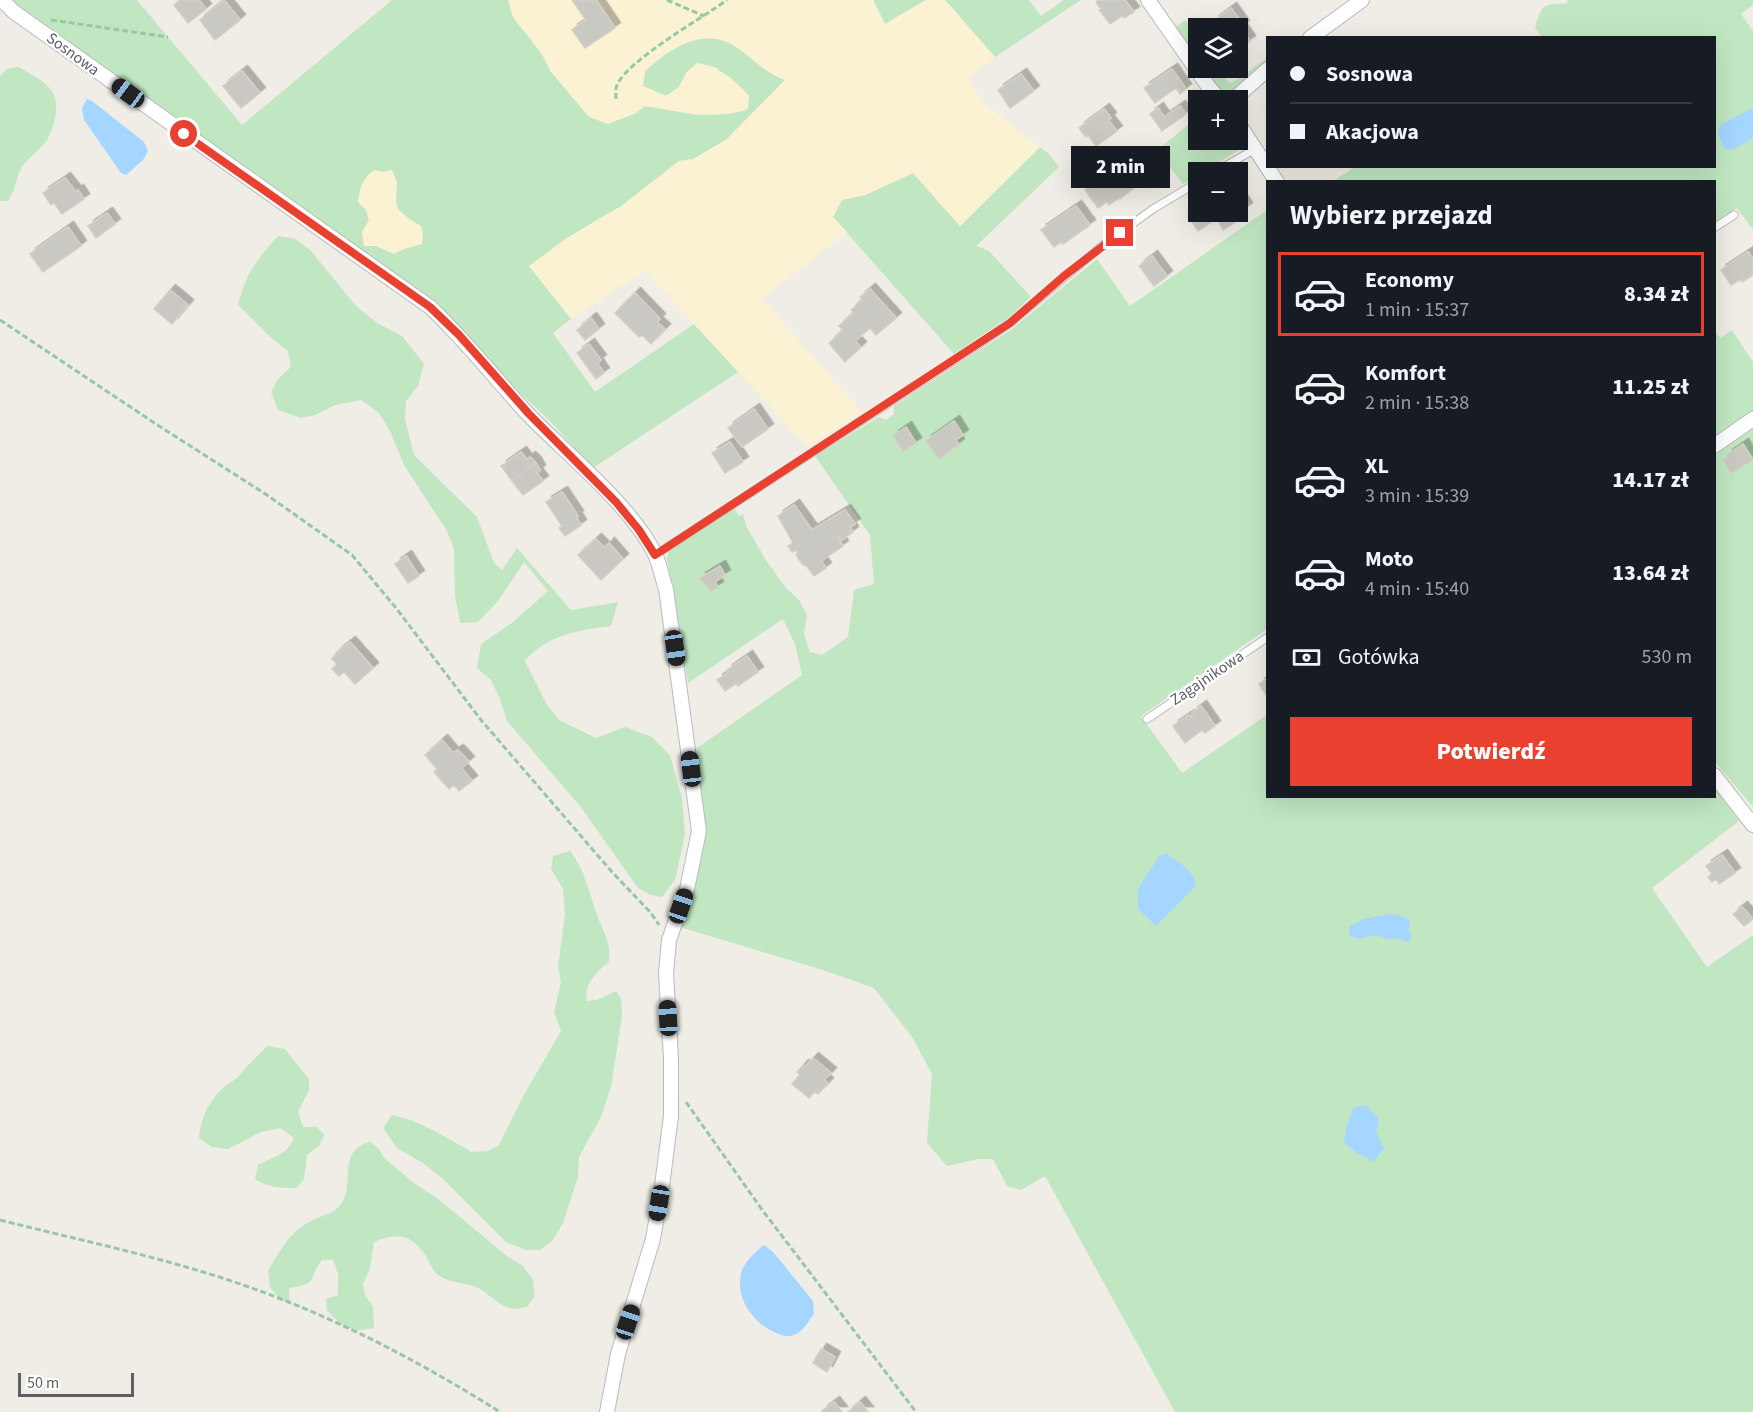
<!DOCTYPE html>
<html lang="pl">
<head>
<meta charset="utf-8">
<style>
	:root { --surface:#171b24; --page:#20242c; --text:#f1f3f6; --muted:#9ea1a6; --line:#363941; --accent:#ea402f }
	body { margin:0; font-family:"Source Sans 3",sans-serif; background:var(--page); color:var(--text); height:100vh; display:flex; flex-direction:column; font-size:22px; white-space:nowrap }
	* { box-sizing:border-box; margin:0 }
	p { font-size:20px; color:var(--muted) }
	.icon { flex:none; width:33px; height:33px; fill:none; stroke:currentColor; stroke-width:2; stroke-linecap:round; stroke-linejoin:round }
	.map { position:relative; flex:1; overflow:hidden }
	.sheet { position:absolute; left:1266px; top:180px; width:450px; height:618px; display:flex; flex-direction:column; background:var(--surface); border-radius:0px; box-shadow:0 6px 24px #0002 }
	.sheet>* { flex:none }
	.top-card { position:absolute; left:1266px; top:36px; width:450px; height:132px; border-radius:0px; box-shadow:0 6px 24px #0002; display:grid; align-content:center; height:132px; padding:0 24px; background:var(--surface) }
	.controls { position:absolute; left:1188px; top:18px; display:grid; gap:12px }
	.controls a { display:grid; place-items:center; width:60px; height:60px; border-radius:0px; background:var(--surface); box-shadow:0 6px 24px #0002; font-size:30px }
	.scale { position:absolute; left:18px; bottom:15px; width:116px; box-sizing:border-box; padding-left:6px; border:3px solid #5c6065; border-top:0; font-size:16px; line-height:21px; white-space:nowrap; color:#5c6065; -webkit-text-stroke:4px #fff; paint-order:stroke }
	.end { position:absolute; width:27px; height:27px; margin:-14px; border:8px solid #ea402f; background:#fff; box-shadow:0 0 0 3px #fff }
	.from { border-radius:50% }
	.bubble { position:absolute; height:42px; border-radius:0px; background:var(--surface); box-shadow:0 6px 24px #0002; font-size:20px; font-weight:800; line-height:42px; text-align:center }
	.car { position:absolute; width:18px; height:36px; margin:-18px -9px; border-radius:8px; box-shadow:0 0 4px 2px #0007; background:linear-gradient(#222 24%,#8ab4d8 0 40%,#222 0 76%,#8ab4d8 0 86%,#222 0) }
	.top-card b { display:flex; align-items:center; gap:21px; height:57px; font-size:22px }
	.top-card b+b { border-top:2px solid var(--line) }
	.top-card i { width:15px; height:15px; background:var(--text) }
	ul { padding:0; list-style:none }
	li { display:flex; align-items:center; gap:18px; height:84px; margin:0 12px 9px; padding:0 12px; border:3px solid transparent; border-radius:0px }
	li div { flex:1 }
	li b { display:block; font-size:22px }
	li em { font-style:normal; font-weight:800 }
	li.active { border-color:var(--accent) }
	li>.icon { width:54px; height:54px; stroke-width:1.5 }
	h2 { padding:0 24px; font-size:27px; line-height:72px }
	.pay { display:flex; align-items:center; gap:15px; height:66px; padding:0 24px; font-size:22px }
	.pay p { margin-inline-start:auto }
	.action { display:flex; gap:12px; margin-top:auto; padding:12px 24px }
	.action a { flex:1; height:69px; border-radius:0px; background:var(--accent); color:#fff; font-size:24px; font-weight:800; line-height:69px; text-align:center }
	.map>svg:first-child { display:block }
	.green { fill:#c1e7c2 }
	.sand { fill:#fbf2d4 }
	.water { fill:#a5d6ff }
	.building { fill:#cac8c2; stroke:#d4cfc3; stroke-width:1.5; filter:url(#shadow) }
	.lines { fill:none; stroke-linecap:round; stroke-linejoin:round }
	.service-casing { stroke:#b7babf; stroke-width:9 }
	.minor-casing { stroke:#b7babf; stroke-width:16 }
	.path { stroke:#98c6a6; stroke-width:3; stroke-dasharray:6 3; stroke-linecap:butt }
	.service { stroke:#fff; stroke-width:7 }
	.minor { stroke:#fff; stroke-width:14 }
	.route { stroke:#ea402f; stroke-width:8 }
	.labels { text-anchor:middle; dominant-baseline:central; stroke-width:4.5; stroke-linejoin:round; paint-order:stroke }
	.street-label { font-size:16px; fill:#5c6065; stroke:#fff }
</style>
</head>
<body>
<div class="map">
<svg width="1753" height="1412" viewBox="0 0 1753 1412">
	<defs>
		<filter id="shadow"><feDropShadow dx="5.5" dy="-5.5" stdDeviation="0" flood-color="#0004"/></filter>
	</defs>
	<rect width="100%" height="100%" fill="#efede5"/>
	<path class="green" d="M13 0H137L242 125 392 0H508L513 17 542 54 551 72 634 114 645 106 697 115 735 113 718 68 698 63 686 73 679 87 666 96 643 86 645 71C671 47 707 24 740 49 758 63 763 71 785 80L726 140 693 159 679 161 620 207 593 222 530 266 571 319 553 333 595 392 694 324 716 347 863 413 807 447 738 372 593 468 551 422 497 371 468 335 445 314 41 26Z
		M873 0H926L885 24Z
		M945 0H1029L1041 16 1064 0H1081L995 57Z
		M1568 0H1753V5L1741 14 1753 31V230L1737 208 1715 224 1714 182H1332L1356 166H1714V38L1542 37 1535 28C1541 5 1543 3 1566 4Z
		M1186 20 1198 38V62L1173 29Z
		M1267 58V63L1231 93 1218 90 1204 75 1214 68H1218L1230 84Z
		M18 67C29 73 44 80 52 91 61 104 54 128 47 140 40 150 28 157 22 167 15 179 16 190 8 201H0V77L6 69Z
		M1198 117V140H1238V135L1246 146 1202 172H1198V175L1183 184 1157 150Z
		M1040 147 1049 154 1059 167 976 246 989 251 1031 297 1008 318 954 354 833 217 841 200 865 195 913 173 960 226Z
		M1267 210V629L1141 716 1182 773 1267 715 1268 796H1714L1715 789 1739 821 1652 888 1707 967 1753 935V1412H1175L1045 1176 1021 1190 1007 1186 993 1159H979L947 1166 927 1143 932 1074 912 1037 874 988 823 970 676 926 697 790V748L802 675 795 644 783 619 688 683 667 559 669 550 734 508 739 516 743 514 746 526 766 560 786 588 799 600 807 615 804 634 810 652 822 655 848 637 854 590 874 584 870 535 815 456 879 417 886 420 894 414V406L1011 330 1097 259 1130 306Z
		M278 236 296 239 311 251 356 306 377 323 402 336 424 364 418 386 406 401 405 419 414 455 477 517 494 563 502 570 517 548 571 610 618 602 611 626C579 630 546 635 525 661L547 705 559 720 596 738 625 727 652 737 670 755 682 798 685 834 675 880 662 897 651 895 638 888 580 806 507 721 500 699 491 680 477 668 481 644 513 622 548 591 524 562 498 601 478 622 460 623 455 596 454 549 447 531 404 465 390 431 379 413 361 400 335 405 315 415 301 418 278 410 271 392 278 379 291 367 288 351 270 337 238 305C247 271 255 262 278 236Z
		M1714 330 1720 338 1732 330 1753 362V807L1715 762Z
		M570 851C585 870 588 890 596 912 603 934 611 938 609 962 597 971 583 985 587 1001L597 1000 616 991 621 998 622 1016 611 1087 601 1117 579 1157 578 1177 563 1223 553 1240 540 1250H526L506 1242 442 1178 423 1163 397 1148 383 1128 392 1115 411 1120 435 1131 472 1152 488 1151 499 1145 525 1093 561 1031 554 1012 561 982 558 967 565 914 563 889 551 869 553 856Z
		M268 1046 285 1049 309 1079V1090L298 1112 303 1127H317L324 1135 319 1146 307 1155 304 1179 297 1188C281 1188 269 1188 255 1179L258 1165C272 1158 288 1154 294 1138L280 1128 261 1132 228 1149 212 1147 199 1138C201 1118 208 1102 223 1088 228 1083 234 1081 238 1077 248 1065 256 1056 268 1046Z
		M370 1142 378 1148 385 1159 414 1183 437 1198 507 1256 523 1266 533 1280 535 1296 528 1306C524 1307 518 1309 514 1309 498 1307 491 1294 478 1288 464 1282 445 1283 435 1272 431 1268 429 1261 426 1256 411 1234 398 1232 374 1242L370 1268 363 1284 365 1295 373 1307 374 1328 355 1331 341 1324 327 1311 326 1299 338 1295V1274L333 1260H322C307 1278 321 1284 289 1288L290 1301H281L270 1287 268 1271C279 1252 289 1233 309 1222 321 1215 333 1215 341 1204 356 1185 336 1150 370 1142Z"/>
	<path class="sand" d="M508 0H873L885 24 926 0H945L995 57 968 79 984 103 1040 147 960 226 913 173 865 195 842 200 833 217 847 232 762 299 863 413 807 447 645 271 571 319 529 266 565 239 620 207 679 161 693 159 726 140 785 80C764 71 757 62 739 49 706 24 671 47 645 71L643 86 666 96 679 87 686 73 697 63C722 69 732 77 749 96L748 109C716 121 678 111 645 106L634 114 608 124 589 117 551 72 542 54 513 17Z
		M375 170 383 172 392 170 397 182 396 200 398 209 408 218 421 226 423 235 422 244 404 249 394 254 376 246H364L362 232 369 220 366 210 358 202C360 189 362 177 375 170Z"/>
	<path class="water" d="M87 99 92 101 144 142 148 151 143 160 126 175 121 173 84 120 82 108Z
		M1753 108V138C1745 142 1735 152 1725 149L1718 135 1720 125Z
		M1166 853C1177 862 1197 871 1195 887L1156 926 1138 909V889L1159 856Z
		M1389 914 1400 915 1410 921 1409 929 1412 938 1407 942 1396 938 1388 939 1376 935 1360 939 1350 936 1349 927 1363 919Z
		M1366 1105 1379 1119 1376 1131 1384 1148 1374 1162 1357 1153 1344 1143 1346 1128 1353 1108Z
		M764 1245 773 1252 813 1301 814 1314C807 1323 802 1334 790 1336 783 1337 774 1332 768 1329 750 1317 736 1297 741 1274 743 1263 756 1251 764 1245Z"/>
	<path class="building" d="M180 0H199L206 9 188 23 174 5Z
		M224 0 240 20 215 40 200 20Z
		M572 0H596L615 28 585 48 572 30 586 20Z
		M1098 0H1125L1134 12 1124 18 1122 16 1110 24 1099 10 1101 9 1096 2Z
		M1231 8 1244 26 1241 28 1250 41 1238 49V28H1220L1214 21Z
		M1172 69 1186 89 1180 94 1176 88 1155 103 1144 88Z
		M242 71 260 93 241 108 223 86Z
		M1021 74 1034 91 1010 108 998 90Z
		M1180 106 1186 114 1162 131 1150 114 1158 108 1164 117Z
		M1104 109 1111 118 1108 120 1117 131 1096 146 1088 135 1086 137 1079 128Z
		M1121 167 1131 176 1130 179 1135 187 1120 199 1119 198 1109 205 1107 202 1098 208 1085 190 1095 183 1096 185Z
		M65 178 76 192 78 190 84 199 62 214 54 203 51 205 43 193Z
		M1238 194 1247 208 1237 215 1240 219 1223 230 1216 216 1211 219 1213 221 1198 231 1188 216 1198 208V212H1238Z
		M1076 206 1090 225 1063 244 1061 242 1054 247 1041 230Z
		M107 213 115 224 96 238 88 226Z
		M68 227 81 246 43 272 30 254Z
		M1748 252 1753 259V275L1742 282 1741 279 1731 285 1721 270Z
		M1152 256 1167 276 1154 286 1139 266Z
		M870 289 896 318 876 335 870 328 855 341 861 347 845 362 829 343 843 330 839 326 854 312 851 310 863 300 860 297Z
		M170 290 188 305 172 324 154 309Z
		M635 293 660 319 657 322 665 329 651 344 642 335 639 337 615 313Z
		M591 318 599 329 585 340 577 330Z
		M589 344 601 360 597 363 604 373 596 379 577 353Z
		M754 409 768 429 742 447 728 428Z
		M954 421 963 435 956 440 959 444 939 459 926 441Z
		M906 427 916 443 903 451 893 436Z
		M730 442 743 462 725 473 712 453Z
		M1743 444 1753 460 1731 473 1723 460 1728 457 1727 455Z
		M521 452 527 460 530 457 536 463 512 481 501 466Z
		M536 463 540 470 537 473 543 481 523 495 512 481Z
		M562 492 578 516 576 517 581 525 565 536 559 528 562 526 546 502Z
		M794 505 812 530 845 510 855 524 850 527 853 532 842 540 839 536 837 537 843 546 821 561 826 568 814 576 805 564 803 565 796 555 798 554 796 550 792 552 788 546 793 543 778 516Z
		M596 539 605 548 609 543 623 559 601 580 578 555Z
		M406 556 419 576 408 583 395 564Z
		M720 566 725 575 715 582 718 587 711 591 700 578Z
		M350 642 373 668 355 684 344 672 339 676 332 669 337 664 332 659 337 652Z
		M747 656 758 672 738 686 737 683 725 691 717 680 729 672 727 670Z
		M1268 678V694L1266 695 1259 684Z
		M1201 706 1215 726 1205 733 1202 730 1185 743 1173 726 1189 715 1191 717 1193 715 1192 713Z
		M442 740 453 753 458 750 469 762 461 768 472 781 459 791 454 785 449 789 434 772 437 769 425 755Z
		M1722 855 1735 873 1719 884 1716 879 1712 882 1708 877 1712 874 1706 866Z
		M1742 907 1753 919 1744 926 1733 914Z
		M813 1058 831 1073 824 1080 828 1083 818 1094 815 1091 809 1098 792 1084 800 1075 797 1072 803 1065 805 1067Z
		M821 1349 835 1357 827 1372 813 1363Z
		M834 1402 842 1412H823L822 1411Z
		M860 1402 868 1412H848Z"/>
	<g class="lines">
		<defs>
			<path id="service" d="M1215 172 1255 149
				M1714 228 1734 215
				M655 555 972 349 1010 323 1103 245 1153 209 1198 182
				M1147 719 1268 637"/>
			<path id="minor" d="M2 0 14 12 430 307C465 340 494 377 526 412 565 453 630 504 655 554 660 565 662 578 666 589L699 831 687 889 669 940 666 973 671 1058V1116L662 1186 653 1239 618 1354 607 1412
				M1148 0 1208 86 1220 100
				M1310 38 1362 0
				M1233 100 1268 69
				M1238 123 1277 182
				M1714 446 1753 419
				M1714 775 1753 825"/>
		</defs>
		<use href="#service" class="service-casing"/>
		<use href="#minor" class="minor-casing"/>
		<path class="path" d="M667 0 704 16
			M51 20 168 37
			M616 99C616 94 615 89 617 85 629 59 701 19 727 0
			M0 320 159 426 267 495 352 555 396 608 481 720 612 872 651 913 659 925
			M686 1102 763 1211 916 1412
			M0 1220C87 1242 176 1260 260 1291 344 1322 424 1364 500 1412"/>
		<use href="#service" class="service"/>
		<use href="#minor" class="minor"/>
	</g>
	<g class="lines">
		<path class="route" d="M184 134 430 307 459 335 529 414 616 502 639 530 655 555 1010 323 1064 276 1120 233"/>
	</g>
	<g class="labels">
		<g class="street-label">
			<text transform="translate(73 54) rotate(36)">Sosnowa</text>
			<text transform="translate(1207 678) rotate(-34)">Zagajnikowa</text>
		</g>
	</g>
</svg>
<div class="controls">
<a><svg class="icon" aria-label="layers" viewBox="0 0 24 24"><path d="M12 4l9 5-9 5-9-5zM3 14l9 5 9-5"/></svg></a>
<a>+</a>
<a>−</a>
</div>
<div class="scale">50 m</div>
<i class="end from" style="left:184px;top:134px"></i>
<i class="end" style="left:1120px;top:233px"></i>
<div class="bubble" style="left:1071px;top:146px;width:99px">2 min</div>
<i class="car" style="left:128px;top:93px;rotate:306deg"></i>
<i class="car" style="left:675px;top:648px;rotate:172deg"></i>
<i class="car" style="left:691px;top:769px;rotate:353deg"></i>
<i class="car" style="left:681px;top:906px;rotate:19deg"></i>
<i class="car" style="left:668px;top:1018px;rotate:357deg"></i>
<i class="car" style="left:659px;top:1203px;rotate:189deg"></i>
<i class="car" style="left:628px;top:1322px;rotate:18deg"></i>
<div class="top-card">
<b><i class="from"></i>Sosnowa</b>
<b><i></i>Akacjowa</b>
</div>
<section class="sheet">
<h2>Wybierz przejazd</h2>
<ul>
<li class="active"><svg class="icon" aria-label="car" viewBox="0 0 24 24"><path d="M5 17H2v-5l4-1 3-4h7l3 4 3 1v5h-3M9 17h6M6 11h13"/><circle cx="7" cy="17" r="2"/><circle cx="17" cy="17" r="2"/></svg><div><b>Economy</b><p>1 min · 15:37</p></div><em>8.34 zł</em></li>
<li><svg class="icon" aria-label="car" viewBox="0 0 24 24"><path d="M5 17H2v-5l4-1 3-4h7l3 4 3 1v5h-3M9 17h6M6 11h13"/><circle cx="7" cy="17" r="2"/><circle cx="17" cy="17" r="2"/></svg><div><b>Komfort</b><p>2 min · 15:38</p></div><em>11.25 zł</em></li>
<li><svg class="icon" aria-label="car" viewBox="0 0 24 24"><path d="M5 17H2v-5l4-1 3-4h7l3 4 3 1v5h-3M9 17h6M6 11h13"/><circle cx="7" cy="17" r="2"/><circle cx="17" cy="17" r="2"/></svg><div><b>XL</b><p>3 min · 15:39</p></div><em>14.17 zł</em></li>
<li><svg class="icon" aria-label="car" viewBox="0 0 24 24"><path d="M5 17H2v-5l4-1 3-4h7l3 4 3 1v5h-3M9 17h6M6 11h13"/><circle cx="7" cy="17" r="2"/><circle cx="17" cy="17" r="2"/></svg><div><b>Moto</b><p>4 min · 15:40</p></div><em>13.64 zł</em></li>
</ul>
<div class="pay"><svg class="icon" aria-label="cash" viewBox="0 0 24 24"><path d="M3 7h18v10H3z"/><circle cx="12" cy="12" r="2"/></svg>Gotówka<p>530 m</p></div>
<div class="action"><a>Potwierdź</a></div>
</section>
</div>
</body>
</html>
